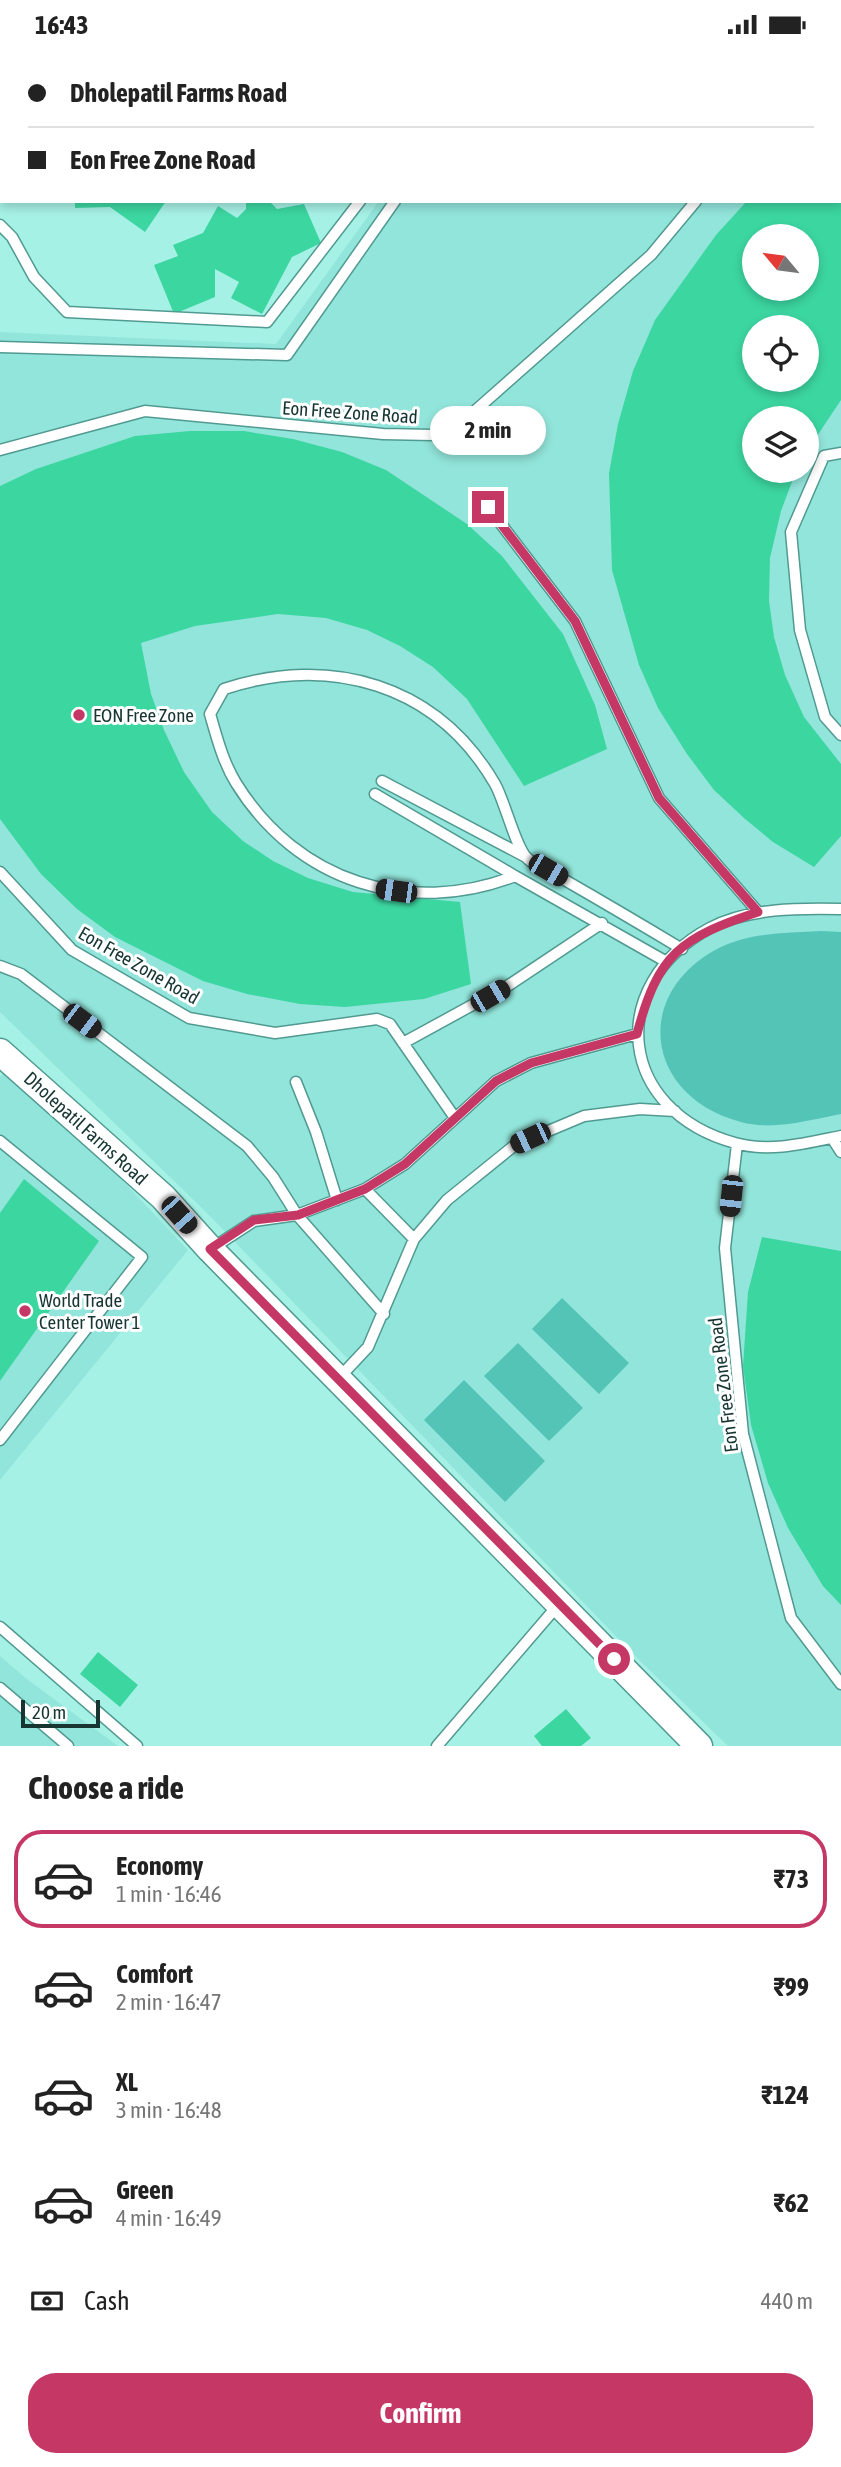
<!DOCTYPE html>
<html lang="en">
<head>
<meta charset="utf-8">
<style>
	:root { --surface:#fff; --page:#f6f6f6; --text:#222; --muted:#767676; --line:#e0e0e0; --accent:#c53866 }
	body { margin:0; font-family:"Asap Condensed",sans-serif; background:var(--page); color:var(--text); height:100vh; display:flex; flex-direction:column; font-size:26px; white-space:nowrap }
	* { box-sizing:border-box; margin:0 }
	p { font-size:23px; color:var(--muted) }
	.icon { flex:none; width:38px; height:38px; fill:none; stroke:currentColor; stroke-width:2; stroke-linecap:round; stroke-linejoin:round }
	.map { position:relative; height:1697px; overflow:hidden }
	.panel { display:flex; flex-direction:column; background:var(--surface); flex:1 }
	.panel>* { flex:none }
	.banner { position:absolute; left:0px; top:0px; width:842px; height:154px; box-shadow:0 4px 10px #0003; display:grid; align-content:center; height:154px; padding:0 28px; background:var(--surface) }
	.needle { width:46px; rotate:299deg }
	.buttons { position:absolute; left:742px; top:175px; display:grid; gap:14px }
	.buttons a { display:grid; place-items:center; width:77px; height:77px; border-radius:50%; background:var(--surface); box-shadow:0 4px 10px #0003; font-size:35px }
	.scale { position:absolute; left:21px; bottom:18px; width:79px; box-sizing:border-box; padding-left:7px; border:4px solid #173632; border-top:0; font-size:19px; line-height:24px; white-space:nowrap; color:#173632; -webkit-text-stroke:5px #fff; paint-order:stroke }
	.end { position:absolute; width:32px; height:32px; margin:-16px; border:9px solid #c53866; background:#fff; box-shadow:0 0 0 4px #fff }
	.from { border-radius:50% }
	.bubble { position:absolute; height:49px; border-radius:24px; background:var(--surface); box-shadow:0 4px 10px #0003; font-size:23px; font-weight:700; line-height:49px; text-align:center }
	.car { position:absolute; width:21px; height:42px; margin:-21px -10px; border-radius:9px; box-shadow:0 0 5px 2px #0007; background:linear-gradient(#222 24%,#8ab4d8 0 40%,#222 0 76%,#8ab4d8 0 86%,#222 0) }
	.banner b { display:flex; align-items:center; gap:24px; height:66px; font-size:26px }
	.banner b+b { border-top:2px solid var(--line) }
	.banner i { width:18px; height:18px; background:var(--text) }
	ul { padding:0; list-style:none }
	li { display:flex; align-items:center; gap:21px; height:98px; margin:0 14px 10px; padding:0 14px; border:4px solid transparent; border-radius:28px }
	li div { flex:1 }
	li b { display:block; font-size:26px }
	li em { font-style:normal; font-weight:700 }
	li.active { border-color:var(--accent) }
	li>.icon { width:63px; height:63px; stroke-width:1.5 }
	h2 { padding:0 28px; font-size:32px; line-height:84px }
	.pay { display:flex; align-items:center; gap:18px; height:77px; padding:0 28px; font-size:26px }
	.pay p { margin-inline-start:auto }
	.primary-button { display:flex; gap:14px; margin-top:auto; padding:14px 28px }
	.primary-button a { flex:1; height:80px; border-radius:28px; background:var(--accent); color:#fff; font-size:28px; font-weight:700; line-height:80px; text-align:center }
	.status { display:flex; justify-content:space-between; align-items:center; height:49px; padding:0 35px; background:var(--surface); direction:ltr }
	.status svg { height:19px; fill:currentColor }
	.map>svg:first-child { display:block }
	.built { fill:#92e5db; fill-rule:evenodd }
	.green { fill:#54c4b7 }
	.building { fill:#3cd6a1; fill-rule:evenodd }
	.lines { fill:none; stroke-linecap:round; stroke-linejoin:round }
	.service-casing { stroke:#519a91; stroke-width:13 }
	.minor-casing { stroke:#519a91; stroke-width:24 }
	.tertiary-casing { stroke:#519a91; stroke-width:29 }
	.service { stroke:#fff; stroke-width:10 }
	.minor { stroke:#fff; stroke-width:21 }
	.tertiary { stroke:#fff; stroke-width:26 }
	.route { stroke:#c53866; stroke-width:9 }
	.poi-dot { fill:#c53866; stroke:#fff; stroke-width:2.5 }
	.labels { text-anchor:middle; dominant-baseline:central; stroke-width:6; stroke-linejoin:round; paint-order:stroke }
	.street-label { font-size:19px; fill:#173632; stroke:#fff }
	.poi-label { font-size:19px; fill:#173632; stroke:#fff; text-anchor:start }
</style>
</head>
<body>
<div class="status"><b>16:43</b><svg viewBox="0 0 49 12"><path d="M0 12V9h3v3zM5 12V6h3v6zM10 12V3h3v9zM15 12V0h3v12zM26 1h20v11H26zM47 4h2v5h-2z"/></svg></div>
<div class="map">
<svg width="841" height="1697" viewBox="0 0 841 1697">
	<rect width="100%" height="100%" fill="#a6f1e6"/>
	<path class="built" d="M488 0H692L698 2H487Z
		M841 63V1697H728L635 1607 207 1164 0 963V283L276 295 379 152H840ZM754 187H807V240H754ZM754 278H807V331H754ZM754 369H807V422H754Z
		M12 1014 188 1201 0 1431V1028Z
		M0 1607 28 1631 118 1697H0Z"/>
	<path class="green" d="M821 882 841 883V1065C809 1071 773 1082 741 1073 643 1047 632 942 721 898 752 883 788 884 821 882Z
		M562 1249 629 1314 599 1345 532 1280Z
		M518 1294 583 1359 549 1392 484 1327Z
		M464 1331 545 1412 505 1453 424 1371Z"/>
	<path class="building" d="M75 152H166L145 183 110 158 75 159Z
		M246 152H269L277 160 304 155 321 194 292 208 262 265 231 249 239 233 215 220V248L174 265 154 216 178 207 173 196 203 184 218 157 237 169 246 160Z
		M747 152H841V351L807 402V369H754V422H796L781 462 770 509 769 552 774 588 785 626 804 668 841 715V787L814 818 773 793 744 769 714 741 687 705 658 659 639 616 612 521 609 424 618 375 633 322 655 271 716 186ZM754 187H807V240H754ZM754 278H807V331H754Z
		M190 382H244L293 390 342 403 386 421 467 475 502 507 563 585 595 656 607 700 524 737 467 650 433 618 400 597 367 581 326 569 278 565 195 577 141 594 151 645 164 681 184 723 212 763 243 792 273 812 308 829 353 843 460 853 471 935 424 950 345 958 300 955 247 945 203 932 115 888 77 860 41 825 0 770V437L36 420 135 387Z
		M24 1130 99 1192 0 1332V1164Z
		M762 1188 841 1202V1556L823 1537 788 1479 768 1434 751 1376 743 1317 748 1243Z
		M98 1603 138 1636 120 1658 80 1625Z
		M566 1660 591 1689 581 1697H542L534 1687Z"/>
	<g class="lines">
		<defs>
			<path id="service" d="M674 0 677 2
				M53 2V0
				M464 2V0
				M507 2 509 0
				M840 86 841 87
				M0 113 2 110
				M0 176 12 188 34 228 67 263 267 273 360 152
				M0 298 287 306 395 152
				M0 401 145 362 383 385 433 386 468 368 651 206 696 152
				M841 404 824 407 791 483 800 581 825 668 841 686
				M488 458 575 572 659 749 758 863
				M382 732 526 808
				M375 745 515 827
				M0 823 72 901 189 969 275 984 377 970 390 975 455 1069
				M841 860C799 859 748 859 710 879 604 936 618 1062 735 1094 769 1104 807 1094 841 1087
				M665 912 515 827C409 868 297 833 236 734 223 713 217 689 210 665L224 640C330 605 437 635 495 735 505 753 515 796 526 808 534 817 552 824 563 830 603 853 642 876 682 900
				M0 917 21 925 247 1097 273 1128 297 1166 384 1265
				M403 994 509 936 602 874
				M296 1033 316 1083 337 1151
				M832 1089 841 1103
				M0 1092 142 1208 0 1391
				M737 1095 725 1199 743 1385 791 1569 841 1635
				M365 1140 414 1190
				M211 1200 254 1172 297 1166 365 1140 405 1115 496 1032 531 1014 637 985
				M338 1330 368 1298 414 1190 447 1151 515 1096 584 1067 640 1060 675 1062
				M0 1578 137 1697
				M0 1639 68 1697
				M437 1697 559 1555"/>
			<path id="minor" d="M826 0 830 2"/>
			<path id="tertiary" d="M0 1003 163 1148 210 1200 699 1697"/>
		</defs>
		<use href="#service" class="service-casing"/>
		<use href="#minor" class="minor-casing"/>
		<use href="#tertiary" class="tertiary-casing"/>
		<use href="#service" class="service"/>
		<use href="#minor" class="minor"/>
		<use href="#tertiary" class="tertiary"/>
	</g>
	<g class="lines">
		<path class="route" d="M488 458 575 572 659 749 758 863C680 889 658 905 637 985L531 1014 496 1032 405 1115 365 1140 298 1166 254 1171 210 1200 614 1610"/>
	</g>
	<g class="poi-dot">
		<circle cx="79" cy="666" r="7"/>
		<circle cx="25" cy="1262" r="7"/>
	</g>
	<g class="labels">
		<g class="street-label">
			<text transform="translate(350 363) rotate(4)">Eon Free Zone Road</text>
			<text transform="translate(139 916) rotate(30)">Eon Free Zone Road</text>
			<text transform="translate(86 1079) rotate(42)">Dholepatil Farms Road</text>
			<text transform="translate(723 1336) rotate(-97)">Eon Free Zone Road</text>
		</g>
		<g class="poi-label">
			<text x="93" y="666">EON Free Zone</text>
			<text x="39" y="1251">World Trade<tspan x="39" dy="22">Center Tower 1</tspan></text>
		</g>
	</g>
</svg>
<div class="buttons">
<a><svg class="needle" viewBox="-14 -14 28 28"><path d="M0-13l5 13h-10z" fill="#e53935"/><path d="M0 13l5-13h-10z" fill="#767676"/></svg></a>
<a><svg class="icon" aria-label="locate" viewBox="0 0 24 24"><circle cx="12" cy="12" r="6"/><path d="M12 2v4M12 18v4M2 12h4M18 12h4"/></svg></a>
<a><svg class="icon" aria-label="layers" viewBox="0 0 24 24"><path d="M12 4l9 5-9 5-9-5zM3 14l9 5 9-5"/></svg></a>
</div>
<div class="scale">20 m</div>
<i class="end from" style="left:614px;top:1610px"></i>
<i class="end" style="left:488px;top:458px"></i>
<div class="bubble" style="left:430px;top:357px;width:116px">2 min</div>
<i class="car" style="left:548px;top:821px;rotate:120deg"></i>
<i class="car" style="left:396px;top:842px;rotate:278deg"></i>
<i class="car" style="left:490px;top:947px;rotate:60deg"></i>
<i class="car" style="left:82px;top:972px;rotate:127deg"></i>
<i class="car" style="left:530px;top:1089px;rotate:245deg"></i>
<i class="car" style="left:731px;top:1147px;rotate:186deg"></i>
<i class="car" style="left:179px;top:1166px;rotate:138deg"></i>
<div class="banner">
<b><i class="from"></i>Dholepatil Farms Road</b>
<b><i></i>Eon Free Zone Road</b>
</div>
</div>
<section class="panel">
<h2>Choose a ride</h2>
<ul>
<li class="active"><svg class="icon" aria-label="car" viewBox="0 0 24 24"><path d="M5 17H2v-5l4-1 3-4h7l3 4 3 1v5h-3M9 17h6M6 11h13"/><circle cx="7" cy="17" r="2"/><circle cx="17" cy="17" r="2"/></svg><div><b>Economy</b><p>1 min · 16:46</p></div><em>₹73</em></li>
<li><svg class="icon" aria-label="car" viewBox="0 0 24 24"><path d="M5 17H2v-5l4-1 3-4h7l3 4 3 1v5h-3M9 17h6M6 11h13"/><circle cx="7" cy="17" r="2"/><circle cx="17" cy="17" r="2"/></svg><div><b>Comfort</b><p>2 min · 16:47</p></div><em>₹99</em></li>
<li><svg class="icon" aria-label="car" viewBox="0 0 24 24"><path d="M5 17H2v-5l4-1 3-4h7l3 4 3 1v5h-3M9 17h6M6 11h13"/><circle cx="7" cy="17" r="2"/><circle cx="17" cy="17" r="2"/></svg><div><b>XL</b><p>3 min · 16:48</p></div><em>₹124</em></li>
<li><svg class="icon" aria-label="car" viewBox="0 0 24 24"><path d="M5 17H2v-5l4-1 3-4h7l3 4 3 1v5h-3M9 17h6M6 11h13"/><circle cx="7" cy="17" r="2"/><circle cx="17" cy="17" r="2"/></svg><div><b>Green</b><p>4 min · 16:49</p></div><em>₹62</em></li>
</ul>
<div class="pay"><svg class="icon" aria-label="cash" viewBox="0 0 24 24"><path d="M3 7h18v10H3z"/><circle cx="12" cy="12" r="2"/></svg>Cash<p>440 m</p></div>
<div class="primary-button"><a>Confirm</a></div>
</section>
</body>
</html>
